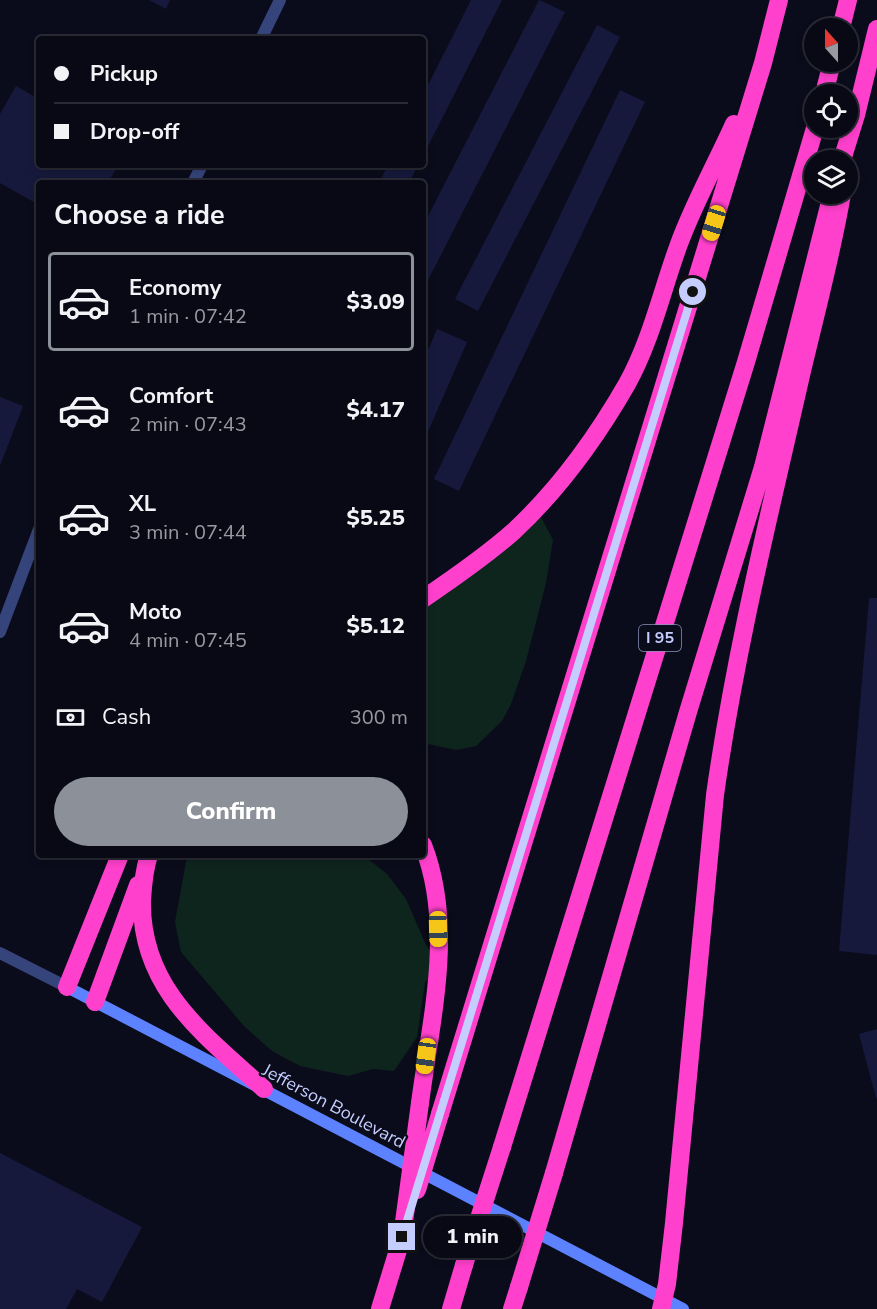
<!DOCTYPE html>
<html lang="en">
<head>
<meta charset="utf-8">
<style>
	:root { --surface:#080914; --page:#11121d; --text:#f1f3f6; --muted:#989aa0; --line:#292a34; --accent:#8c9099 }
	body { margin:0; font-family:"Nunito Sans",sans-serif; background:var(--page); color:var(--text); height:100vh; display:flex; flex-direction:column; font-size:22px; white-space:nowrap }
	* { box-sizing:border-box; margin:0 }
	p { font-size:20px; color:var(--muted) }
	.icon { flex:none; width:33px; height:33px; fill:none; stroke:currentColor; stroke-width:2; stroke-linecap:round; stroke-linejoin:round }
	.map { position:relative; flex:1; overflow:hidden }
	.sheet { position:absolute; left:36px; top:180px; width:390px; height:678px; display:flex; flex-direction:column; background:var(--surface); border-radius:6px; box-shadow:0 3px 9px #0003,0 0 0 2px var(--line) }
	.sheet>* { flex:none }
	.hud { position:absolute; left:36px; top:36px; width:390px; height:132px; border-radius:6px; box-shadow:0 3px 9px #0003,0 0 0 2px var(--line); display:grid; align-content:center; height:132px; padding:0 18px; background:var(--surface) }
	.needle { width:39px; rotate:339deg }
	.buttons { position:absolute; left:804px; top:18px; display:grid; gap:12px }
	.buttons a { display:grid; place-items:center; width:54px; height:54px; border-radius:50%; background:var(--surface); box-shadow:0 3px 9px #0003,0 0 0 2px var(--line); font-size:30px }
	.end { position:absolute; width:27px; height:27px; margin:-14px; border:8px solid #c5cdff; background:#111; box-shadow:0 0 0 3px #111 }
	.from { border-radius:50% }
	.bubble { position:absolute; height:42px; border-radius:21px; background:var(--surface); box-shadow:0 3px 9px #0003,0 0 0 2px var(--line); font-size:20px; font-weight:800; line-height:42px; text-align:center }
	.car { position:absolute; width:18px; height:36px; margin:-18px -9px; border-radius:8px; box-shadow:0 0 4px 2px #0007; background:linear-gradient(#f5c518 24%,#345 0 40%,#f5c518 0 76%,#345 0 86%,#f5c518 0) }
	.hud b { display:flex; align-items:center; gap:21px; height:57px; font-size:22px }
	.hud b+b { border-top:2px solid var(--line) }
	.hud i { width:15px; height:15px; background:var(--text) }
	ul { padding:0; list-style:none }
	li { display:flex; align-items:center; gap:18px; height:99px; margin:0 12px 9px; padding:0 6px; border:3px solid transparent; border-radius:6px }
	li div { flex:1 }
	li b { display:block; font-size:22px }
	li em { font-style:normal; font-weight:800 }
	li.selected { border-color:var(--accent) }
	li>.icon { width:54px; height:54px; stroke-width:1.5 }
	h2 { padding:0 18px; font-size:27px; line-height:72px }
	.pay { display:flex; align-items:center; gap:15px; height:66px; padding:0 18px; font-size:22px }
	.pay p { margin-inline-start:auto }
	.button { display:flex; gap:12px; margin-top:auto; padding:12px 18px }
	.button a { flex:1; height:69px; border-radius:36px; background:var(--accent); color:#fff; font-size:24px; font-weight:800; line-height:69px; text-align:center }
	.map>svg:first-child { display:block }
	.green { fill:#0e251e }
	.building { fill:#17193c }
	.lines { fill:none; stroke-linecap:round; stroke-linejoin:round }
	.minor { stroke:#35447b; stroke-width:12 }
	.secondary { stroke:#5c82ff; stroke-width:12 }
	.motorway { stroke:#ff40cd; stroke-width:18 }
	.motorway-bridge { stroke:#ff40cd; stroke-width:18 }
	.route { stroke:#c5cdff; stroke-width:8 }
	.labels { text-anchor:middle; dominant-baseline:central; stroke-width:4.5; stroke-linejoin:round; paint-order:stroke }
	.shield { fill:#0b0c1b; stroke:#8d93bb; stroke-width:1.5 }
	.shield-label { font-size:16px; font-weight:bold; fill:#c5cdff }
	.street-label { font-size:18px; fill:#c5cdff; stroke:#0b0c1b }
</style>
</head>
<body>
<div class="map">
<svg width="877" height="1309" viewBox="0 0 877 1309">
	<rect width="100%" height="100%" fill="#0b0c1b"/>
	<path class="green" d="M540 515 553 540 546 583 526 661 511 704 502 721 476 746 456 750 423 743V606Z
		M190 855H363L387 874 406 899 426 945 442 964 438 974 425 982 417 1037 394 1071 373 1069 348 1076 300 1066 272 1051 244 1026 181 952 175 922 186 862Z"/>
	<path class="building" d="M149 0H170L166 9Z
		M471 0H502L423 156V95Z
		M539 0 565 12 423 290V226Z
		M597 25 620 37 478 311 455 299Z
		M16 86 39 99V165H118L108 183H39V205L0 183V114Z
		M620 90 645 102 459 491 434 479Z
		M388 165H418L409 183H379Z
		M437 329 467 342 423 443V362Z
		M0 397 23 406 0 466Z
		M869 598H877V955L839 951Z
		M877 1029V1098H876L859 1034Z
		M0 1153 142 1227 102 1302 77 1289 66 1309H0Z"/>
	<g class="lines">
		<path class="minor" d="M261 39 280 0
			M193 183 202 165
			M0 632 39 529
			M0 953 67 987"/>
		<path class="secondary" d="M67 987 683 1309"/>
		<path class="motorway" d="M841 28 848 0
			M824 94 832 62
			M842 160 856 115 877 29
			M423 599C454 578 486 556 514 531 559 489 596 438 627 384 651 341 662 290 679 244 694 203 716 164 734 124
			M149 855C144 870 143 884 142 900 140 989 205 1035 264 1089
			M67 987 120 855
			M95 1002 138 885
			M420 1103C431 1019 455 927 423 845
			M440 1114 763 63 779 0
			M502 1147 746 362 815 128
			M554 1173 688 712 763 467 832 194
			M380 1309 402 1237
			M451 1309 464 1265
			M512 1309 519 1287
			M661 1309 667 1284 674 1223 715 795C735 652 770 512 802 371 816 312 832 253 842 194"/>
		<path class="motorway-bridge" d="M417 1190 440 1114
			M402 1237 420 1103
			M464 1265 502 1147
			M519 1287 554 1173"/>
	</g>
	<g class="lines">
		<path class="route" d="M402 1237 693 292"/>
	</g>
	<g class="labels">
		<rect class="shield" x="639" y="625" width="42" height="26" rx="4.5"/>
		<g class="shield-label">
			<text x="660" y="638">I 95</text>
		</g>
		<g class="street-label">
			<text transform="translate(334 1106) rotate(28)">Jefferson Boulevard</text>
		</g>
	</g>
</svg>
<div class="buttons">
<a><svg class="needle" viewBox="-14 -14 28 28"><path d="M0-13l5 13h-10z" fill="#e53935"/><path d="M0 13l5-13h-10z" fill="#989aa0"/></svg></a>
<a><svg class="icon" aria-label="locate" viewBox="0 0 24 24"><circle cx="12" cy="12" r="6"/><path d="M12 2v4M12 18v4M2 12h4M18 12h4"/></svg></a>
<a><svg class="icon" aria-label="layers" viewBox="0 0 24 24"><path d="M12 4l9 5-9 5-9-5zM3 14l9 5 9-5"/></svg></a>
</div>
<i class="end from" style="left:693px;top:292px"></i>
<i class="end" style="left:402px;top:1237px"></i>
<div class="bubble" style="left:423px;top:1216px;width:99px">1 min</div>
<i class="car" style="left:714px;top:223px;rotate:197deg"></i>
<i class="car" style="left:438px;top:929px;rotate:179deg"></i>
<i class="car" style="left:426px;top:1056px;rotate:188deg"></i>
<div class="hud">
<b><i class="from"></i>Pickup</b>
<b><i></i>Drop-off</b>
</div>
<section class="sheet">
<h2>Choose a ride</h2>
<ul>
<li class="selected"><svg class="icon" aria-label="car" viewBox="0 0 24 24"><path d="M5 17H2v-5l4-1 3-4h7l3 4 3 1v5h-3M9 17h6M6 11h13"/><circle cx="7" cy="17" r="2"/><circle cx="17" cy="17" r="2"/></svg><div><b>Economy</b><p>1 min · 07:42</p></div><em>$3.09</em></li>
<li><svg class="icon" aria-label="car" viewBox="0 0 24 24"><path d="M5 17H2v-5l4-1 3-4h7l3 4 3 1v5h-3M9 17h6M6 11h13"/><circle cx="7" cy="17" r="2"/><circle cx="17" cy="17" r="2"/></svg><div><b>Comfort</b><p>2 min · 07:43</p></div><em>$4.17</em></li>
<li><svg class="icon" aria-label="car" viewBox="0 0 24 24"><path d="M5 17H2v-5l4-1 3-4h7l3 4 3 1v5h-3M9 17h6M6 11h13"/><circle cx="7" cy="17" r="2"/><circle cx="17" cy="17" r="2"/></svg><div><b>XL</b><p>3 min · 07:44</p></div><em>$5.25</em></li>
<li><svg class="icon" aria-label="car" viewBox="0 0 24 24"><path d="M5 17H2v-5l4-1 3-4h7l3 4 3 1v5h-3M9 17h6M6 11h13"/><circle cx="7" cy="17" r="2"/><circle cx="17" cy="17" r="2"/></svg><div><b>Moto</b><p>4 min · 07:45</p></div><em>$5.12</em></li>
</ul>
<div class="pay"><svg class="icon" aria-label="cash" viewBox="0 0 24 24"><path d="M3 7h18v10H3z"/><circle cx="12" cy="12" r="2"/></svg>Cash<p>300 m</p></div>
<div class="button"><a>Confirm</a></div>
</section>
</div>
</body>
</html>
